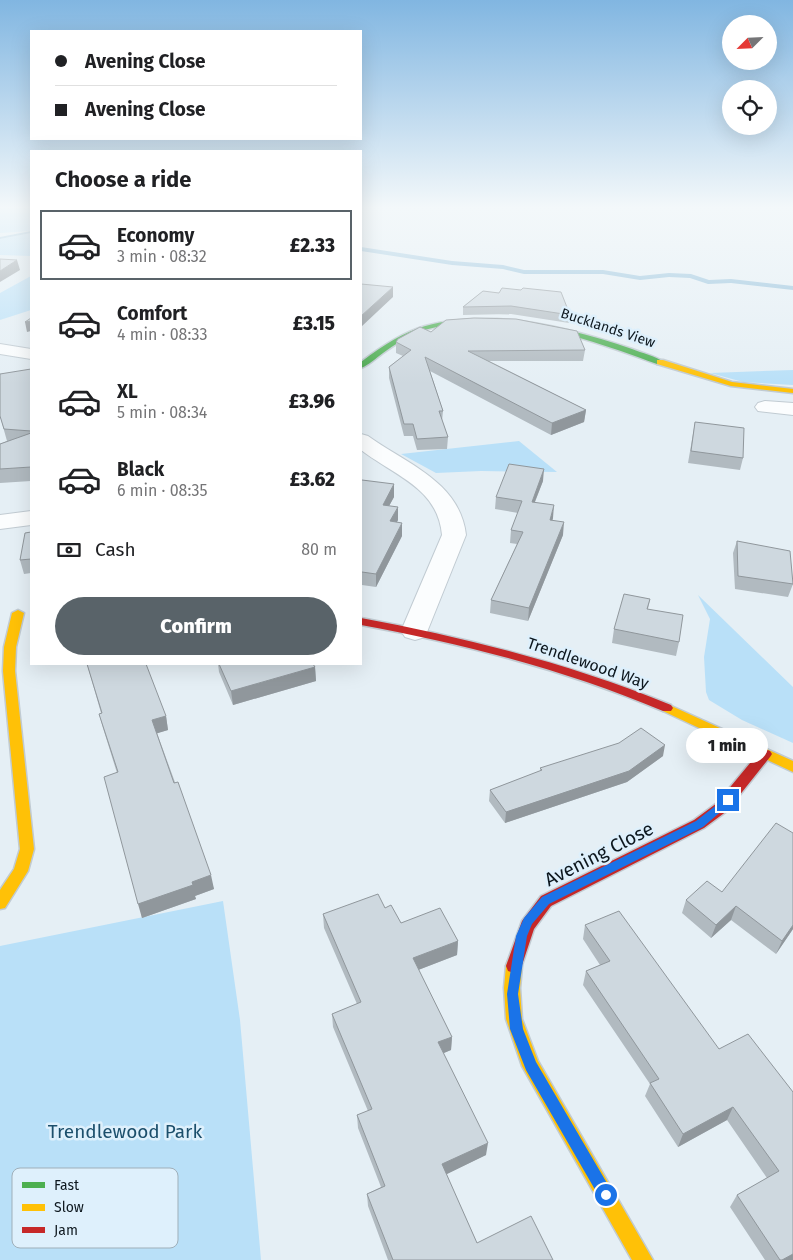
<!DOCTYPE html>
<html lang="en">
<head>
<meta charset="utf-8">
<style>
	:root { --surface:#fff; --page:#f2f2f2; --text:#202124; --muted:#757577; --line:#e0e0e0; --accent:#596369 }
	body { margin:0; font-family:"Fira Sans",sans-serif; background:var(--page); color:var(--text); height:100vh; display:flex; flex-direction:column; font-size:19px; white-space:nowrap }
	* { box-sizing:border-box; margin:0 }
	p { font-size:16px; color:var(--muted) }
	.icon { flex:none; width:28px; height:28px; fill:none; stroke:currentColor; stroke-width:2; stroke-linecap:round; stroke-linejoin:round }
	.map { position:relative; flex:1; overflow:hidden }
	.sheet { position:absolute; left:30px; top:150px; width:332px; height:515px; display:flex; flex-direction:column; background:var(--surface); border-radius:0px; box-shadow:0 5px 20px #0002 }
	.sheet>* { flex:none }
	.banner { position:absolute; left:30px; top:30px; width:332px; height:110px; border-radius:0px; box-shadow:0 5px 20px #0002; display:grid; align-content:center; height:110px; padding:0 25px; background:var(--surface) }
	.needle { width:32px; rotate:246deg }
	.controls { position:absolute; left:722px; top:15px; display:grid; gap:10px }
	.controls a { display:grid; place-items:center; width:55px; height:55px; border-radius:50%; background:var(--surface); box-shadow:0 5px 20px #0002; font-size:25px }
	.end { position:absolute; width:22px; height:22px; margin:-11px; border:6px solid #1a73e8; background:#fff; box-shadow:0 0 0 2px #fff }
	.from { border-radius:50% }
	.bubble { position:absolute; height:35px; border-radius:18px; background:var(--surface); box-shadow:0 5px 20px #0002; font-size:16px; font-weight:800; line-height:35px; text-align:center }
	.banner b { display:flex; align-items:center; gap:18px; height:48px; font-size:19px }
	.banner b+b { border-top:1px solid var(--line) }
	.banner i { width:12px; height:12px; background:var(--text) }
	ul { padding:0; list-style:none }
	li { display:flex; align-items:center; gap:15px; height:70px; margin:0 10px 8px; padding:0 15px; border:2px solid transparent; border-radius:0px }
	li div { flex:1 }
	li b { display:block; font-size:19px }
	li em { font-style:normal; font-weight:800 }
	li.active { border-color:var(--accent) }
	li>.icon { width:45px; height:45px; stroke-width:1.5 }
	h2 { padding:0 25px; font-size:22px; line-height:60px }
	.pay { display:flex; align-items:center; gap:12px; height:55px; padding:0 25px; font-size:19px }
	.pay p { margin-inline-start:auto }
	.button { display:flex; gap:10px; margin-top:auto; padding:10px 25px }
	.button a { flex:1; height:58px; border-radius:30px; background:var(--accent); color:#fff; font-size:20px; font-weight:800; line-height:58px; text-align:center }
	.map>svg:first-child { display:block }
	.green { fill:#b9e0f8 }
	.lines { fill:none; stroke-linecap:round; stroke-linejoin:round }
	.stream { fill:#88b9d7; fill-rule:evenodd }
	.street-casing { stroke:#c1cbd2; stroke-width:2 }
	.fast-casing { stroke:#c1cbd2; stroke-width:3 }
	.slow-casing { stroke:#c1cbd2; stroke-width:3 }
	.jam-casing { stroke:#c1cbd2; stroke-width:3 }
	.street { fill:#fbfdfe; fill-rule:evenodd }
	.fast { fill:#4caf50; fill-rule:evenodd }
	.slow { fill:#ffc107; fill-rule:evenodd }
	.jam { fill:#c62828; fill-rule:evenodd }
	.wall { fill:#b1bac0 }
	.shaded-wall { fill:#90979c }
	.building { fill:#ced8df; stroke:#90979c }
	.route { fill:#1a73e8 }
	.labels { text-anchor:middle; dominant-baseline:central; stroke-width:5; stroke-linejoin:round; paint-order:stroke }
	.far-street-label { font-size:14px; fill:#0d171e; stroke:#def0fc }
	.street-label { font-size:16px; fill:#0d171e; stroke:#def0fc }
	.near-street-label { font-size:19px; fill:#0d171e; stroke:#def0fc }
	.near-park-label { font-size:19px; fill:#1c4f6c; stroke:#def0fc }
	.key { fill:#def0fc; stroke:#9fafb9; stroke-width:1 }
	.key-label { font-size:14px; fill:#0d171e }
</style>
</head>
<body>
<div class="map">
<svg width="793" height="1260" viewBox="0 0 793 1260">
	<rect width="100%" height="100%" fill="#e5eff5"/>
	<path class="green" d="M0 208H31V231L0 233Z
		M31 233V256L0 255V239Z
		M31 276V310L0 320V293Z
		M793 370V385L743 382 710 373Z
		M519 441 557 472 481 471 436 473 401 454Z
		M698 595 793 687V743L742 720 709 700 706 692 704 657 710 619Z
		M223 901 240 1020 261 1260H0V946Z"/>
	<g class="lines">
		<path class="stream" d="M31 231V233L0 239V237Z
			M361 247 452 261 503 265 524 270H603L640 276 669 273 691 274 709 280 731 279 793 286V290L731 283 708 284 690 278 669 277 640 280 603 274H524L503 269 452 265 361 251Z"/>
		<defs>
			<path id="street" d="M0 344 31 349V359L0 354Z
				M765 401 793 403V415L758 411 755 407 758 403Z
				M361 434 368 436C407 464 460 482 466 535L425 637 415 640 405 637 401 631 442 535C438 488 395 476 361 450Z
				M31 511V525L0 529V515Z"/>
			<path id="fast" d="M497 319C544 322 587 334 632 349 642 353 655 356 664 362L657 364C599 343 542 322 480 323 459 323 438 325 419 332 406 337 394 345 383 353 376 358 369 365 361 368V362C411 324 435 319 497 319Z"/>
			<path id="slow" d="M657 360H663L732 382 793 389V393L731 386 657 364Z
				M18 610 24 613 16 647 15 671 34 849 28 871 5 908 0 909V890L14 869 20 849 3 671 4 647 12 613Z
				M667 704 793 761V772L663 711 661 708 663 705Z
				M514 959 520 961 522 966 520 988 522 1019 538 1061 653 1260H632L522 1066 506 1019 504 988 506 966 508 961Z"/>
			<path id="jam" d="M361 618C468 638 571 664 671 705L673 708 671 711H663C565 670 465 644 361 625Z
				M765 749 770 751 772 754 770 757 727 811 704 828 551 906 534 929 520 971 514 973 508 971 506 966 522 921 541 896 694 820 717 803 760 751Z"/>
		</defs>
		<use href="#street" class="street-casing"/>
		<use href="#fast" class="fast-casing"/>
		<use href="#slow" class="slow-casing"/>
		<use href="#jam" class="jam-casing"/>
		<use href="#street" class="street"/>
		<use href="#fast" class="fast"/>
		<use href="#slow" class="slow"/>
		<use href="#jam" class="jam"/>
	</g>
	<path class="wall" d="M483 291 570 315 569 323 511 314 463 315V307Z
		M431 332 585 350 583 361H489L586 410 584 422 551 435 430 371 443 411 442 421 448 437 447 449 417 450 413 436H404L389 378V367L403 356 396 353V342Z
		M31 369V481L0 483V444L7 441 0 416Z
		M695 422 743 458 740 470 688 463Z
		M361 481 394 484V497L389 506 398 520 397 522 402 536 376 587 362 585 361 587Z
		M543 481 535 502 553 518 552 520 563 535 528 621 490 613 491 600 517 544 510 543 511 530 518 513 495 509 496 497Z
		M31 532V573L24 574 20 560Z
		M737 541 793 584 788 597 735 589 733 553Z
		M650 599 648 609 679 642 676 656 612 643 614 629Z
		M87 664 166 716 168 730 157 733 214 889 195 896 196 899 142 918 117 773 103 728 99 714 101 713Z
		M218 664H313L315 667 316 681 233 705 219 672Z
		M663 756 627 782 505 823 489 801 490 790 540 771V768Z
		M722 892 793 929 776 954 731 920 711 938 682 913 686 900Z
		M385 908 401 923 458 941 457 955 418 970 452 1037 451 1050 443 1053 486 1155 446 1174 477 1243 553 1260H388L368 1206 367 1194 381 1187 358 1128 357 1115 368 1111 333 1027 332 1014 357 1004 324 928 323 914Z
		M585 925 719 1049 793 1092V1260H765L730 1207 737 1195 767 1178 727 1120 678 1147 645 1096 650 1084 583 985 586 971 600 965 583 939Z"/>
	<path class="shaded-wall" d="M17 260 20 270 0 282V271Z
		M393 287V297L361 327V316Z
		M31 321V331L27 332 25 322Z
		M586 410 584 422 551 435 552 423Z
		M544 469 543 481 530 514 532 502Z
		M394 484V497L383 517V505Z
		M554 505 553 518 549 533 550 520Z
		M398 507V520L390 534V521Z
		M564 522 563 535 528 621 529 608Z
		M402 523V536L376 587V574Z
		M362 572V585L361 587V573Z
		M315 667 316 681 233 705 231 691Z
		M166 716 168 730 155 734 152 720Z
		M665 745 663 756 627 782 505 823 506 812Z
		M211 875 214 889 195 896 196 899 142 918 138 904 192 882Z
		M736 906 731 920 711 938 716 925Z
		M793 925V929L776 954 782 941Z
		M458 941 457 955 413 972V958Z
		M452 1037 451 1050 437 1056 438 1042Z
		M733 1107 727 1120 678 1147 683 1134Z
		M488 1143 486 1155 441 1177 442 1164Z
		M793 1254V1260H782Z"/>
	<path class="building" d="M0 259 17 260 0 271Z
		M361 284 393 287 361 316Z
		M502 288 521 290 523 288 561 292 570 315 511 306 463 307 483 291 499 293Z
		M31 318V321L25 322Z
		M474 318 516 319 577 331 585 350 468 351 586 410 552 423 425 357 443 411H439L448 437 417 439 413 424H404L389 367 411 350 396 342 398 339 420 327 431 332 446 320Z
		M31 369V431L4 429 0 416V374Z
		M695 422 744 428 743 458 691 451Z
		M31 433V467L0 469V444Z
		M509 464 544 469 532 502 554 505 550 520 564 522 529 608 491 600 523 532 511 530 522 501 496 497Z
		M362 480 394 484 383 505 398 507 390 521 402 523 376 574 362 572 361 573V481Z
		M31 532V559L20 560 25 533Z
		M737 541 790 551 793 584 738 576Z
		M624 594 650 599 647 609 683 615 679 642 614 629Z
		M87 664H146L166 716 152 720 174 783 178 782 211 875 192 882 193 885 138 904 104 777 118 772 99 714 102 713Z
		M219 664H313L315 667 231 691Z
		M641 728 665 745 629 771 506 812 490 790 542 770 540 768 619 743Z
		M776 823 793 833V925L782 941 736 906 716 925 686 900 707 881 722 892Z
		M378 894 385 908 391 905 401 923 440 908 458 941 413 958 452 1037 438 1042 488 1143 442 1164 477 1243 531 1216 553 1260H393L367 1194 385 1186 357 1115 372 1109 332 1014 361 1002 323 914Z
		M619 911 719 1049 748 1034 793 1092V1254L782 1260H780L737 1195 779 1171 733 1107 683 1134 650 1083 659 1079 586 971 610 961 585 925Z"/>
	<linearGradient id="sky" x2="0" y2="1"><stop stop-color="#81b6e1"/><stop offset="0.54" stop-color="#f3f8fa"/><stop offset="1" stop-color="#f3f8fa" stop-opacity="0"/></linearGradient>
	<rect width="793" height="384" fill="url(#sky)"/>
	<path class="route" d="M728 796 732 797V802L703 827 549 904 532 924 527 936 518 994 523 1029 536 1062 611 1190 613 1195 611 1200 606 1202 601 1200 526 1070 510 1029 507 994 516 936 524 918 542 897 696 821Z"/>
	<g class="labels">
		<g class="far-street-label">
			<text transform="translate(608 328) rotate(18)">Bucklands View</text>
		</g>
		<g class="street-label">
			<text transform="translate(588 663) rotate(19)">Trendlewood Way</text>
		</g>
		<g class="near-street-label">
			<text transform="translate(599 854) rotate(-27)">Avening Close</text>
		</g>
		<g class="near-park-label">
			<text x="125" y="1131">Trendlewood Park</text>
		</g>
	</g>
	<rect x="12" y="1168" width="166" height="80" rx="8" class="key"/>
	<rect x="22" y="1182" width="23" height="6" fill="#4caf50"/>
	<rect x="22" y="1204" width="23" height="7" fill="#ffc107"/>
	<rect x="22" y="1227" width="23" height="6" fill="#c62828"/>
	<g class="key-label">
		<text x="54" y="1190">Fast</text>
		<text x="54" y="1212">Slow</text>
		<text x="54" y="1235">Jam</text>
	</g>
</svg>
<div class="controls">
<a><svg class="needle" viewBox="-14 -14 28 28"><path d="M0-13l5 13h-10z" fill="#e53935"/><path d="M0 13l5-13h-10z" fill="#757577"/></svg></a>
<a><svg class="icon" aria-label="locate" viewBox="0 0 24 24"><circle cx="12" cy="12" r="6"/><path d="M12 2v4M12 18v4M2 12h4M18 12h4"/></svg></a>
</div>
<i class="end from" style="left:606px;top:1195px"></i>
<i class="end" style="left:728px;top:800px"></i>
<div class="bubble" style="left:686px;top:728px;width:82px">1 min</div>
<div class="banner">
<b><i class="from"></i>Avening Close</b>
<b><i></i>Avening Close</b>
</div>
<section class="sheet">
<h2>Choose a ride</h2>
<ul>
<li class="active"><svg class="icon" aria-label="car" viewBox="0 0 24 24"><path d="M5 17H2v-5l4-1 3-4h7l3 4 3 1v5h-3M9 17h6M6 11h13"/><circle cx="7" cy="17" r="2"/><circle cx="17" cy="17" r="2"/></svg><div><b>Economy</b><p>3 min · 08:32</p></div><em>£2.33</em></li>
<li><svg class="icon" aria-label="car" viewBox="0 0 24 24"><path d="M5 17H2v-5l4-1 3-4h7l3 4 3 1v5h-3M9 17h6M6 11h13"/><circle cx="7" cy="17" r="2"/><circle cx="17" cy="17" r="2"/></svg><div><b>Comfort</b><p>4 min · 08:33</p></div><em>£3.15</em></li>
<li><svg class="icon" aria-label="car" viewBox="0 0 24 24"><path d="M5 17H2v-5l4-1 3-4h7l3 4 3 1v5h-3M9 17h6M6 11h13"/><circle cx="7" cy="17" r="2"/><circle cx="17" cy="17" r="2"/></svg><div><b>XL</b><p>5 min · 08:34</p></div><em>£3.96</em></li>
<li><svg class="icon" aria-label="car" viewBox="0 0 24 24"><path d="M5 17H2v-5l4-1 3-4h7l3 4 3 1v5h-3M9 17h6M6 11h13"/><circle cx="7" cy="17" r="2"/><circle cx="17" cy="17" r="2"/></svg><div><b>Black</b><p>6 min · 08:35</p></div><em>£3.62</em></li>
</ul>
<div class="pay"><svg class="icon" aria-label="cash" viewBox="0 0 24 24"><path d="M3 7h18v10H3z"/><circle cx="12" cy="12" r="2"/></svg>Cash<p>80 m</p></div>
<div class="button"><a>Confirm</a></div>
</section>
</div>
</body>
</html>
